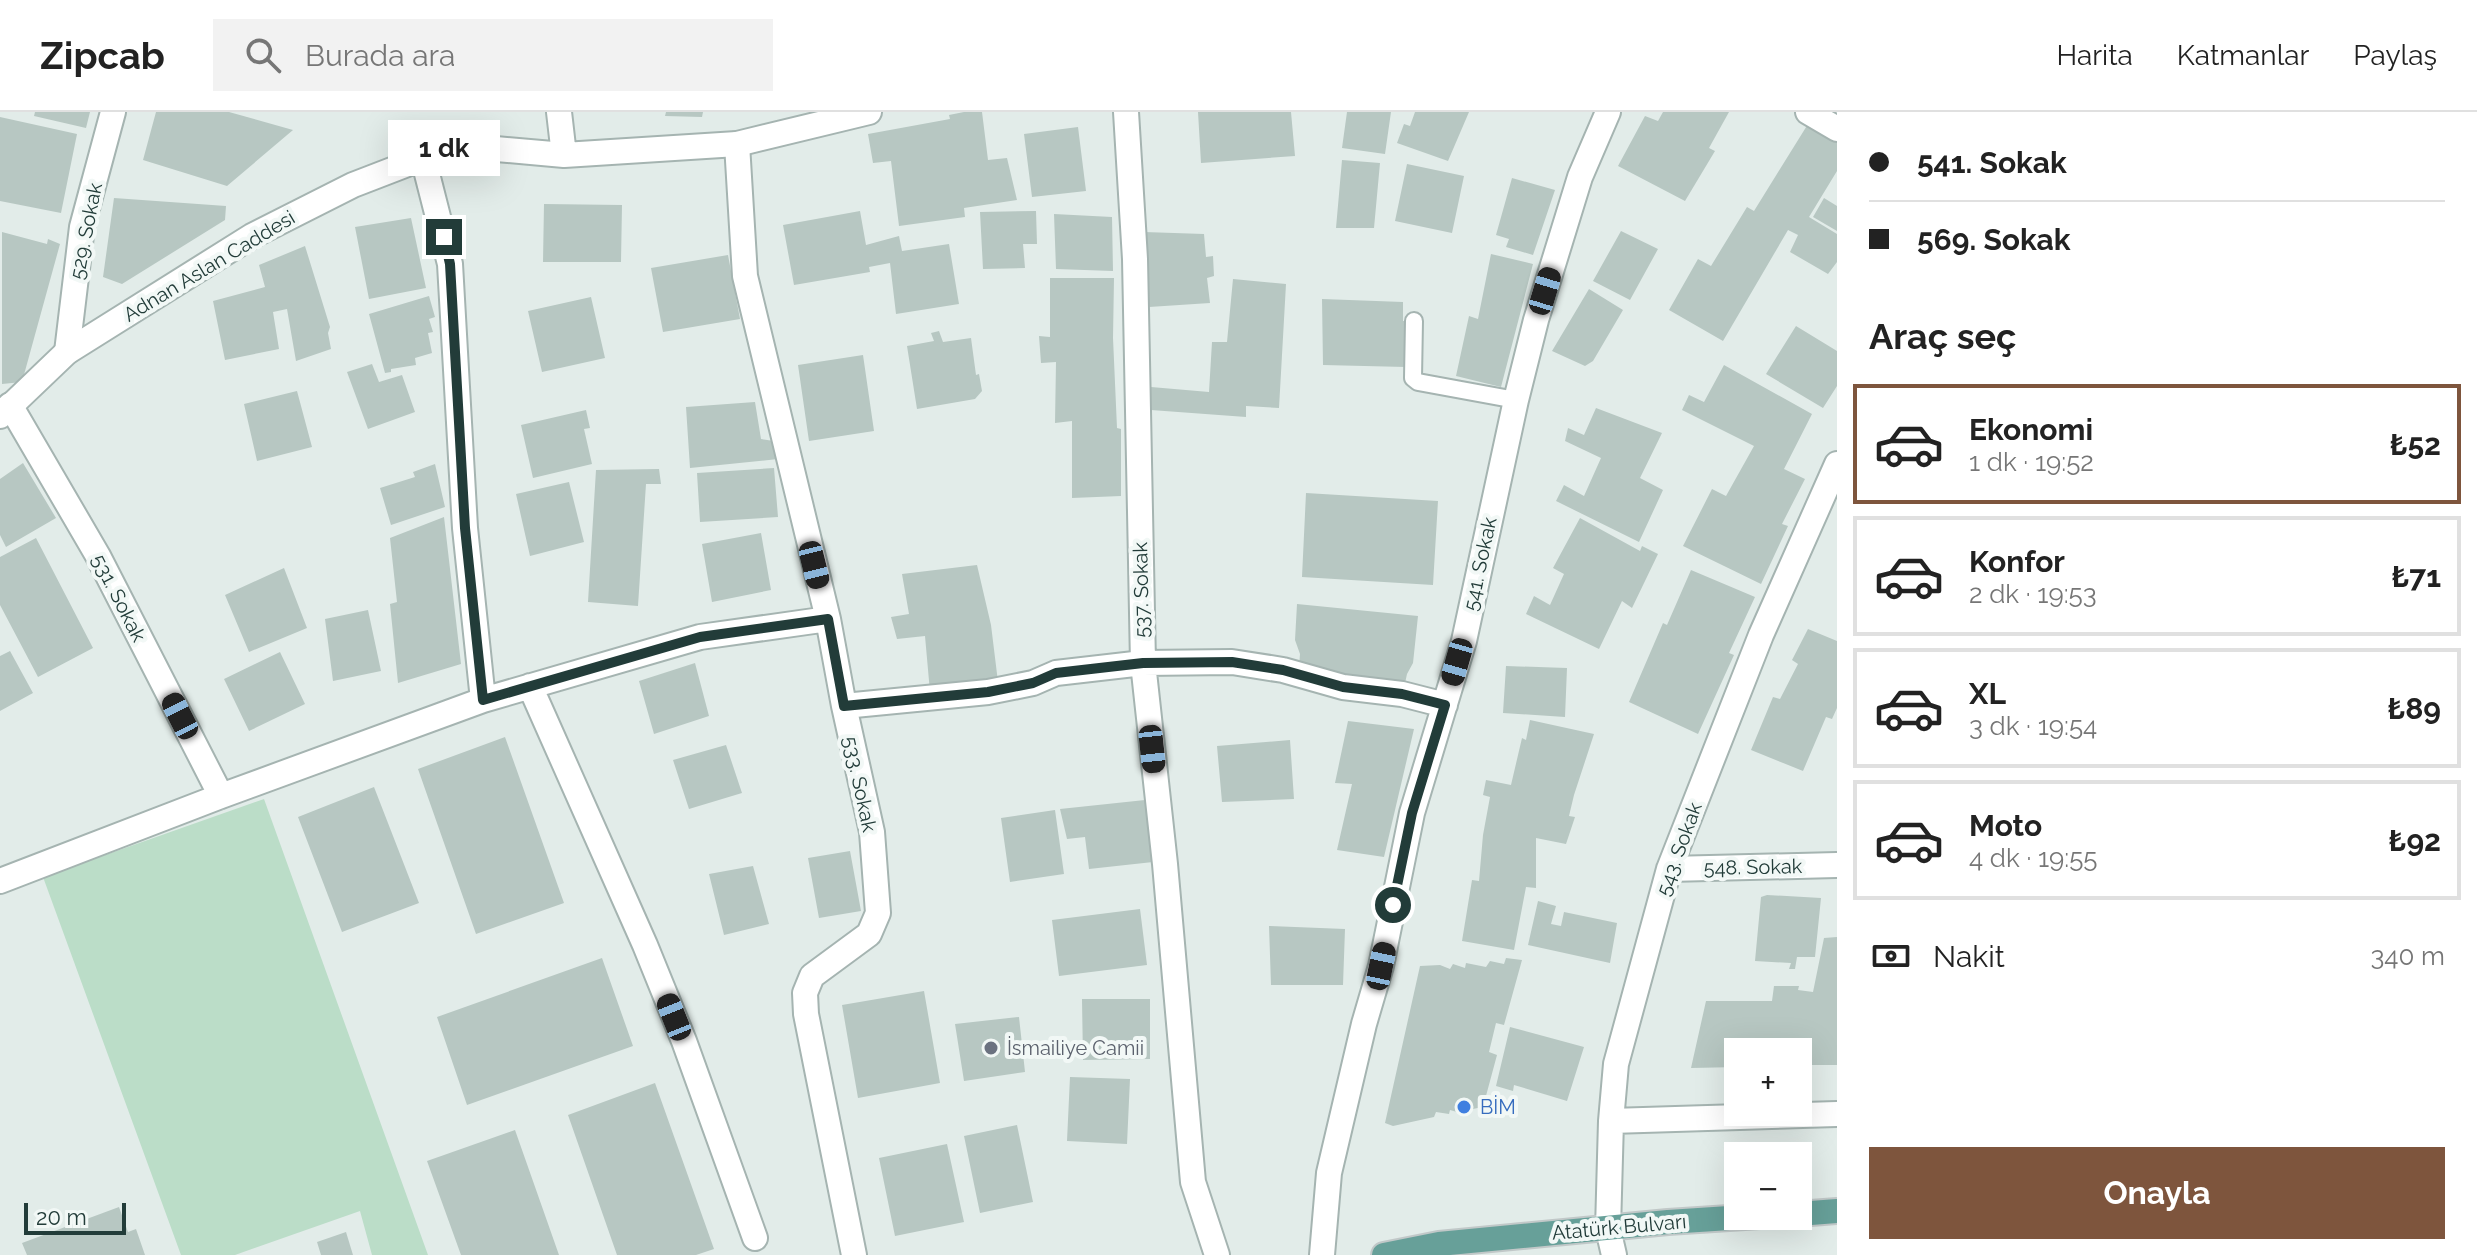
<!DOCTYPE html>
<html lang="tr">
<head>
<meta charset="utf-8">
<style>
	:root { --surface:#fff; --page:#f2f2f2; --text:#222; --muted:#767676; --line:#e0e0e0; --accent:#7e553d }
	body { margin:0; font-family:Raleway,sans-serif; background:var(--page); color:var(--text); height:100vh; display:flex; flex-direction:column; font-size:30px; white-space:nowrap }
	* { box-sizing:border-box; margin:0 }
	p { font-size:26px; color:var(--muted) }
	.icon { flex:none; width:44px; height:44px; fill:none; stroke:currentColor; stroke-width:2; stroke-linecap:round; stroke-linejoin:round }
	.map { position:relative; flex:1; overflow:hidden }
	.sheet { display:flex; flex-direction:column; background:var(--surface); width:640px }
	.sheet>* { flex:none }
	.top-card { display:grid; align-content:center; height:176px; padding:0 32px; background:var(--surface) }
	.fabs { position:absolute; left:1724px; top:926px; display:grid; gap:16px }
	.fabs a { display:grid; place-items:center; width:88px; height:88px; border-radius:0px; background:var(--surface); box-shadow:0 8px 32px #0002; font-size:40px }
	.scale { position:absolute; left:24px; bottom:20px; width:102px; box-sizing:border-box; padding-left:8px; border:4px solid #223c39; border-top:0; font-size:22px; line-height:28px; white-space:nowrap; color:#223c39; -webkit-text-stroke:6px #f2f8f6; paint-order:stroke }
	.end { position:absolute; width:36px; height:36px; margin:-18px; border:10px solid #223c39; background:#fff; box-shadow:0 0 0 4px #fff }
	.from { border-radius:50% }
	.bubble { position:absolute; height:56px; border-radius:0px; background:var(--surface); box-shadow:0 8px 32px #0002; font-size:26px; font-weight:700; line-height:56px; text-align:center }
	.car { position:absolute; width:24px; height:48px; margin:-24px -12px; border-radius:10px; box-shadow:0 0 6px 2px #0007; background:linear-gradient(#222 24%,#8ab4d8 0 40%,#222 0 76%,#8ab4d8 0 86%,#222 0) }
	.top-card b { display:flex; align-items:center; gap:28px; height:76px; font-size:30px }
	.top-card b+b { border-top:2px solid var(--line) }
	.top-card i { width:20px; height:20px; background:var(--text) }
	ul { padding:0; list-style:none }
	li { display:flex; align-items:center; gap:24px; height:120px; margin:0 16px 12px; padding:0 16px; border:4px solid var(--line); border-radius:0px }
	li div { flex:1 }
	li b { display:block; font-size:30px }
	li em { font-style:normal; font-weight:700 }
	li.current { border-color:var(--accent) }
	li>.icon { width:72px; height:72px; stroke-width:1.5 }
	h2 { padding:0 32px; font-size:36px; line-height:96px }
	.pay { display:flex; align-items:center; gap:20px; height:88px; padding:0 32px; font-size:30px }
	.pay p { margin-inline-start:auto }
	.button { display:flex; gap:16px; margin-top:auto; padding:16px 32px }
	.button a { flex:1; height:92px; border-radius:0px; background:var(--accent); color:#fff; font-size:32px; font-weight:700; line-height:92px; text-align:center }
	header { display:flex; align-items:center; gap:48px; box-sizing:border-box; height:112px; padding:0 40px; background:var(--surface); border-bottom:2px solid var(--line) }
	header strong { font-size:38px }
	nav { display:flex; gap:44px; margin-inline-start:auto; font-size:28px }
	.search { width:560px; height:72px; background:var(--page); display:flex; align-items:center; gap:20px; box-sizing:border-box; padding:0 28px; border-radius:0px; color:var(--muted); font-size:30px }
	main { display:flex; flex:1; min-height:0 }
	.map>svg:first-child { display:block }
	.green { fill:#bbddc8 }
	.building { fill:#b7c7c2 }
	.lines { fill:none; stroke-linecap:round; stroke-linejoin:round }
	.service-casing { stroke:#a5b4b1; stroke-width:20 }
	.minor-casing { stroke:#a5b4b1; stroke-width:28 }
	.tertiary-casing { stroke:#a5b4b1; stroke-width:28 }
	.primary-casing { stroke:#c1c8c8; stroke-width:28 }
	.service { stroke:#fff; stroke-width:16 }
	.minor { stroke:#fff; stroke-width:24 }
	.tertiary { stroke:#fff; stroke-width:24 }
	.primary { stroke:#67a099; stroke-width:24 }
	.route { stroke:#223c39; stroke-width:10 }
	.worship-dot { fill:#6b7280; stroke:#f2f8f6; stroke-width:3 }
	.shop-dot { fill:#3f7fe0; stroke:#f2f8f6; stroke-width:3 }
	.labels { text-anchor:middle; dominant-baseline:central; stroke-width:8; stroke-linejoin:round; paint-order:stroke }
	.street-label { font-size:20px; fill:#223c39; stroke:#f2f8f6 }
	.worship-label { font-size:20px; fill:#5b616d; stroke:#f2f8f6; text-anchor:start }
	.shop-label { font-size:20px; fill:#366cbe; stroke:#f2f8f6; text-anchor:start }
</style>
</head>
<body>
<header>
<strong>Zipcab</strong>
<div class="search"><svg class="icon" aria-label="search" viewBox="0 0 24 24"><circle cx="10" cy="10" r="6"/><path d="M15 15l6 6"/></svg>Burada ara</div>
<nav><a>Harita</a><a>Katmanlar</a><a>Paylaş</a></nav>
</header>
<main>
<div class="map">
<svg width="1837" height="1143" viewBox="0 0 1837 1143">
	<rect width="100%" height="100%" fill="#e2ece9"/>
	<path class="green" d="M264 687 428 1143H372L360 1099 235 1143H181L43 765Z"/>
	<path class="building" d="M35 0H90L86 16 34 4Z
		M156 0H229L293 18 227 74 143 48Z
		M666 0H703L702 5 665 4Z
		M964 0H982L988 48 1007 46 1017 88 964 96 965 105 899 114 891 49 873 51 868 22 950 7 949 3Z
		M1198 0H1291L1295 44 1201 51Z
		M1347 0H1391L1385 42 1342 36Z
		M1415 0H1469L1448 49 1397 31 1404 12 1410 14Z
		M1663 0H1729L1709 36 1715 39 1685 89 1618 54 1645 4 1658 9Z
		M0 5 77 22 61 101 0 89Z
		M1808 12 1837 29V59L1809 105 1837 122V150L1828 162 1790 140 1798 123 1788 118 1723 229 1669 198 1698 147 1711 154 1747 95 1754 99Z
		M1078 15 1086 79 1032 85 1024 22Z
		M1342 48 1380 51 1374 116H1336Z
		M1407 52 1464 64 1452 121 1395 109Z
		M1512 66 1555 78 1533 143 1506 135 1509 127 1496 123Z
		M114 86 226 94 225 108 122 172 103 165Z
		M1824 86 1837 94V119L1813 105Z
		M544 92 622 93 621 150H543Z
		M860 99 866 133 899 124 902 139 949 132 959 192 896 202 890 151 869 155 870 160 794 173 783 113Z
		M1036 99 1037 132H1023L1025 156 983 157 980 100Z
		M1054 102 1112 105 1113 159 1056 157Z
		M411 106 426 176 369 187 355 115Z
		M1621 119 1658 137 1630 188 1593 169Z
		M2 120 47 132 48 127 60 132 22 270 2 272Z
		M1144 120 1204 122 1206 145 1213 144 1214 164 1207 166 1210 191 1149 195Z
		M305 134 330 215 328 221 331 237 296 249 287 197 273 200 279 237 225 248 213 189 265 175 259 153Z
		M1491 142 1533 152 1501 275 1456 264 1469 204 1478 207Z
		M728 143 740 207 663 220 651 156Z
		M1050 166H1114L1113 226 1117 316 1121 317V384L1072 386V309L1055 311 1056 250 1041 251 1039 224 1050 225Z
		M1233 167 1286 172 1279 296 1246 294V305L1151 298V275L1209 280 1212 230H1227Z
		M1589 177 1623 198 1593 249 1585 254 1552 239Z
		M429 184 435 205 429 207 433 220 428 221 432 241 415 246 416 253 391 257V260L385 261 369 202Z
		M591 185 605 246 542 260 528 199Z
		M1322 187 1403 190V209H1408L1406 255 1323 253Z
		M1796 214 1837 239V274L1823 296 1766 262Z
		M939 219 943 230 971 226 976 263 979 262 982 279 975 287 917 297 907 234 934 229 931 221Z
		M863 243 874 319 809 329 798 253Z
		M372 252 379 270 402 263 415 300 368 317 347 260Z
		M1724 253 1812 302 1784 357 1805 367 1782 412 1788 414 1761 472 1683 434 1712 377 1726 384 1754 334 1682 298 1689 283 1704 290Z
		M297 279 312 335 257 349 244 292Z
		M755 290 761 327 774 329 778 347 690 356 686 295Z
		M1596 296 1662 321 1640 366 1663 378 1639 430 1556 389 1564 373 1584 384 1601 346 1565 329 1568 316 1584 323Z
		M586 298 590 316 584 317 592 352 533 366 521 313Z
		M23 351 56 406 6 435 0 423V367Z
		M435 352 445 395 391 413 380 376 415 365 413 360Z
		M774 356 778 405 700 410 697 361Z
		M659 357 661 372H646L638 494 588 490 596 358Z
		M569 370 584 430 530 444 516 382Z
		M1306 381 1438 389 1433 473 1302 465Z
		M444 405 461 552 398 571 390 492 397 490 390 426Z
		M1580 406 1640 439 1642 434 1658 442 1632 496 1622 489 1599 537 1526 502 1534 484 1550 493 1564 462 1553 456Z
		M761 421 771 478 712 490 702 432Z
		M36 426 93 536 38 565 0 493V445Z
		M977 453 991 513 998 570 930 580 925 524 897 527 891 505 909 502 902 462Z
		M284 456 307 516 249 540 225 483Z
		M1691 458 1755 485 1729 541 1734 543 1698 622 1629 590 1663 511 1667 513Z
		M1297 492 1418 504 1413 551 1407 562 1404 576 1299 555 1300 542 1295 528Z
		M368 498 381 559 333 569 325 507Z
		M1808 517 1837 529V596L1832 607 1826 605 1803 659 1751 638 1773 585 1780 587 1798 552 1792 548Z
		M10 539 33 581 0 599V544Z
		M280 540 305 592 249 619 224 567Z
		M695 551 709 604 654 622 639 569Z
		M1506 554 1567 556 1565 605 1503 601Z
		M1530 608 1594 622 1574 683 1569 704 1575 705 1566 732 1536 726V776L1526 775 1514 838 1462 829 1472 768 1479 769 1483 723 1490 685 1483 683 1486 668 1511 673 1522 626 1526 628Z
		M1348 609 1414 617 1384 745 1337 738 1352 672 1335 671Z
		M505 625 564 791 476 822 418 657Z
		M1290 628 1294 687 1222 690 1217 634Z
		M726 633 742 681 689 697 673 648Z
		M374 675 419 791 342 820 298 705Z
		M1145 688 1153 750 1089 757 1085 725 1067 727 1060 697Z
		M1055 698 1064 762 1010 770 1001 706Z
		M850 739 861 799 819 806 808 746Z
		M753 754 769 812 724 823 709 762Z
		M1767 783 1821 786 1815 845H1797L1795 857H1789L1791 851 1755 849 1761 785Z
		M1538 789 1556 794 1551 812 1561 814 1564 800 1617 811 1610 851 1528 833Z
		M1140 797 1147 853 1059 864 1052 808Z
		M1269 814 1345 817 1343 873H1271Z
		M1837 825V953H1798V940H1738V955L1691 956 1706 889H1772L1774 874H1799L1798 878 1813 880 1824 826Z
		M602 846 633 934 467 993 437 905Z
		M1506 846 1522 848 1504 913 1496 911 1489 940 1497 943 1483 995 1457 1000 1450 998 1449 1002 1436 1000 1434 1005 1393 1014 1385 1011 1420 854 1440 853 1450 857 1453 852 1465 856 1466 851 1486 855 1490 849 1504 852Z
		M924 879 940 971 858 986 842 893Z
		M1082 887H1150V947L1083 948Z
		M1019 905 1025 960 964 969 955 912Z
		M1510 915 1584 935 1567 989 1514 973 1513 979 1496 974Z
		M1070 965 1130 967 1127 1032 1067 1029Z
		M655 971 714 1137 696 1143H617L568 1003Z
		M1017 1013 1033 1090 980 1101 964 1024Z
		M515 1018 559 1143H461L427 1049Z
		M947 1032 964 1110 895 1124 879 1046Z
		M119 1095 128 1120 136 1117 145 1143H27L22 1131Z
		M346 1120 353 1143H321L317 1130Z"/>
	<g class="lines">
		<defs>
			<path id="service" d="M1414 209 1413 266 1418 270 1516 288"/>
			<path id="minor" d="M1126 0 1135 147 1143 551 1165 752 1193 1070 1217 1143
				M1808 0 1837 17
				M737 32 745 164 828 507 844 594 872 720 878 801 869 822 812 864 805 881 806 902 854 1143
				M423 46 450 152 465 416 483 588
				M67 240 82 115 113 0
				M10 293 98 444 221 684
				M530 574 645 833 684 929 755 1126
				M844 594 988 580 1033 571 1056 561 1143 551 1232 550 1283 558 1343 575 1402 582 1445 593
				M1669 757 1837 753
				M0 769 221 684 483 588 700 525 828 507
				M1611 1009 1837 1002
				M1322 1143 1329 1061 1364 912 1381 854 1412 701 1464 529 1516 288 1536 208 1580 65 1608 0
				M1614 1143 1608 1117 1611 1009 1616 952 1669 757 1761 523 1837 352"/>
			<path id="tertiary" d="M559 0 564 43
				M0 304 67 240 252 124 353 73 423 46 485 36 564 43 737 32 869 0"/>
			<path id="primary" d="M1798 1102 1837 1099
				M1384 1143 1439 1132 1668 1110 1760 1104"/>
		</defs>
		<use href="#service" class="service-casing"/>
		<use href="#minor" class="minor-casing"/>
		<use href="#tertiary" class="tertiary-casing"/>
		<use href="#primary" class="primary-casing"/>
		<use href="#service" class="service"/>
		<use href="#minor" class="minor"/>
		<use href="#tertiary" class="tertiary"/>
		<use href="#primary" class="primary"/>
	</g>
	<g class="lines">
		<path class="route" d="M444 125 450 152 465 416 483 588 700 525 828 507 844 594 988 580 1033 571 1056 561 1143 551 1232 550 1283 558 1343 575 1402 582 1445 593 1412 701 1393 793"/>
	</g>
	<circle class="worship-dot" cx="991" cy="936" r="8"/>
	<circle class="shop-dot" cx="1464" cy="995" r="8"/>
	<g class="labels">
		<g class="street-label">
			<text transform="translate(86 119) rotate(-79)">529. Sokak</text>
			<text transform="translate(209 154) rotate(-31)">Adnan Aslan Caddesi</text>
			<text transform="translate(1480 452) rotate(-78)">541. Sokak</text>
			<text transform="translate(1141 478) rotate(-91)">537. Sokak</text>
			<text transform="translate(119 486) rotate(63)">531. Sokak</text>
			<text transform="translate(860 672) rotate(78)">533. Sokak</text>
			<text transform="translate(1679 737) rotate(-70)">543. Sokak</text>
			<text transform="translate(1753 755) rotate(-1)">548. Sokak</text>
			<text transform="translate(1619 1115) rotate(-5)">Atatürk Bulvarı</text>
		</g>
		<g class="worship-label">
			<text x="1007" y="936">İsmailiye Camii</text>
		</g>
		<g class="shop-label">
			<text x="1480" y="995">BİM</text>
		</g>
	</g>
</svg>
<div class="fabs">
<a>+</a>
<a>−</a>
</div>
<div class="scale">20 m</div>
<i class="end from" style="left:1393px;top:793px"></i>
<i class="end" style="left:444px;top:125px"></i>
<div class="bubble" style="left:388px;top:8px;width:112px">1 dk</div>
<i class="car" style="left:1545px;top:179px;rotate:17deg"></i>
<i class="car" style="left:814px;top:453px;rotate:166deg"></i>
<i class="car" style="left:1457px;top:550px;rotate:196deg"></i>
<i class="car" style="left:180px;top:604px;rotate:333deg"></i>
<i class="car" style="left:1152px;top:637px;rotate:174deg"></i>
<i class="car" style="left:1381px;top:854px;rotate:12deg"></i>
<i class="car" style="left:674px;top:905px;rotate:338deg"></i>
</div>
<section class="sheet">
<div class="top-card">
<b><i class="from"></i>541. Sokak</b>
<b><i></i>569. Sokak</b>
</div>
<h2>Araç seç</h2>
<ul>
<li class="current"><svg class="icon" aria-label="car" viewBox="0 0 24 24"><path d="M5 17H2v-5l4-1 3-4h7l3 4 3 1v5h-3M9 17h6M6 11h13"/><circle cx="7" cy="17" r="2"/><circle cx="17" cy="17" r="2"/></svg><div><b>Ekonomi</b><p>1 dk · 19:52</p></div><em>₺52</em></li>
<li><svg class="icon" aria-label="car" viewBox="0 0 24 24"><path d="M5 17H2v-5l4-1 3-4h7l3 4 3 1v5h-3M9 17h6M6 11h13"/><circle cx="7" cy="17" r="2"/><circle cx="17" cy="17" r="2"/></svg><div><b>Konfor</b><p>2 dk · 19:53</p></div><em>₺71</em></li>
<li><svg class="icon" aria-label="car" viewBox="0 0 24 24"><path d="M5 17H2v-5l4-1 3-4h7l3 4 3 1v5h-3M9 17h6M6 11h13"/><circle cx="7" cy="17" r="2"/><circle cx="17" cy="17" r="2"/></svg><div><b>XL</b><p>3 dk · 19:54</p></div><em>₺89</em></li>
<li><svg class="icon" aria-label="car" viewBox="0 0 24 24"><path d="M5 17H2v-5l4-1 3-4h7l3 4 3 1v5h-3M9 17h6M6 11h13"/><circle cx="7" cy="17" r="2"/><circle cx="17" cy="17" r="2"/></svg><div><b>Moto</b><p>4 dk · 19:55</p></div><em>₺92</em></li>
</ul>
<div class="pay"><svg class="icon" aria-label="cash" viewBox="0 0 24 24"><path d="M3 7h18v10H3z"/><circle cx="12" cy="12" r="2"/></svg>Nakit<p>340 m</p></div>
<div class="button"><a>Onayla</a></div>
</section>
</main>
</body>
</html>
